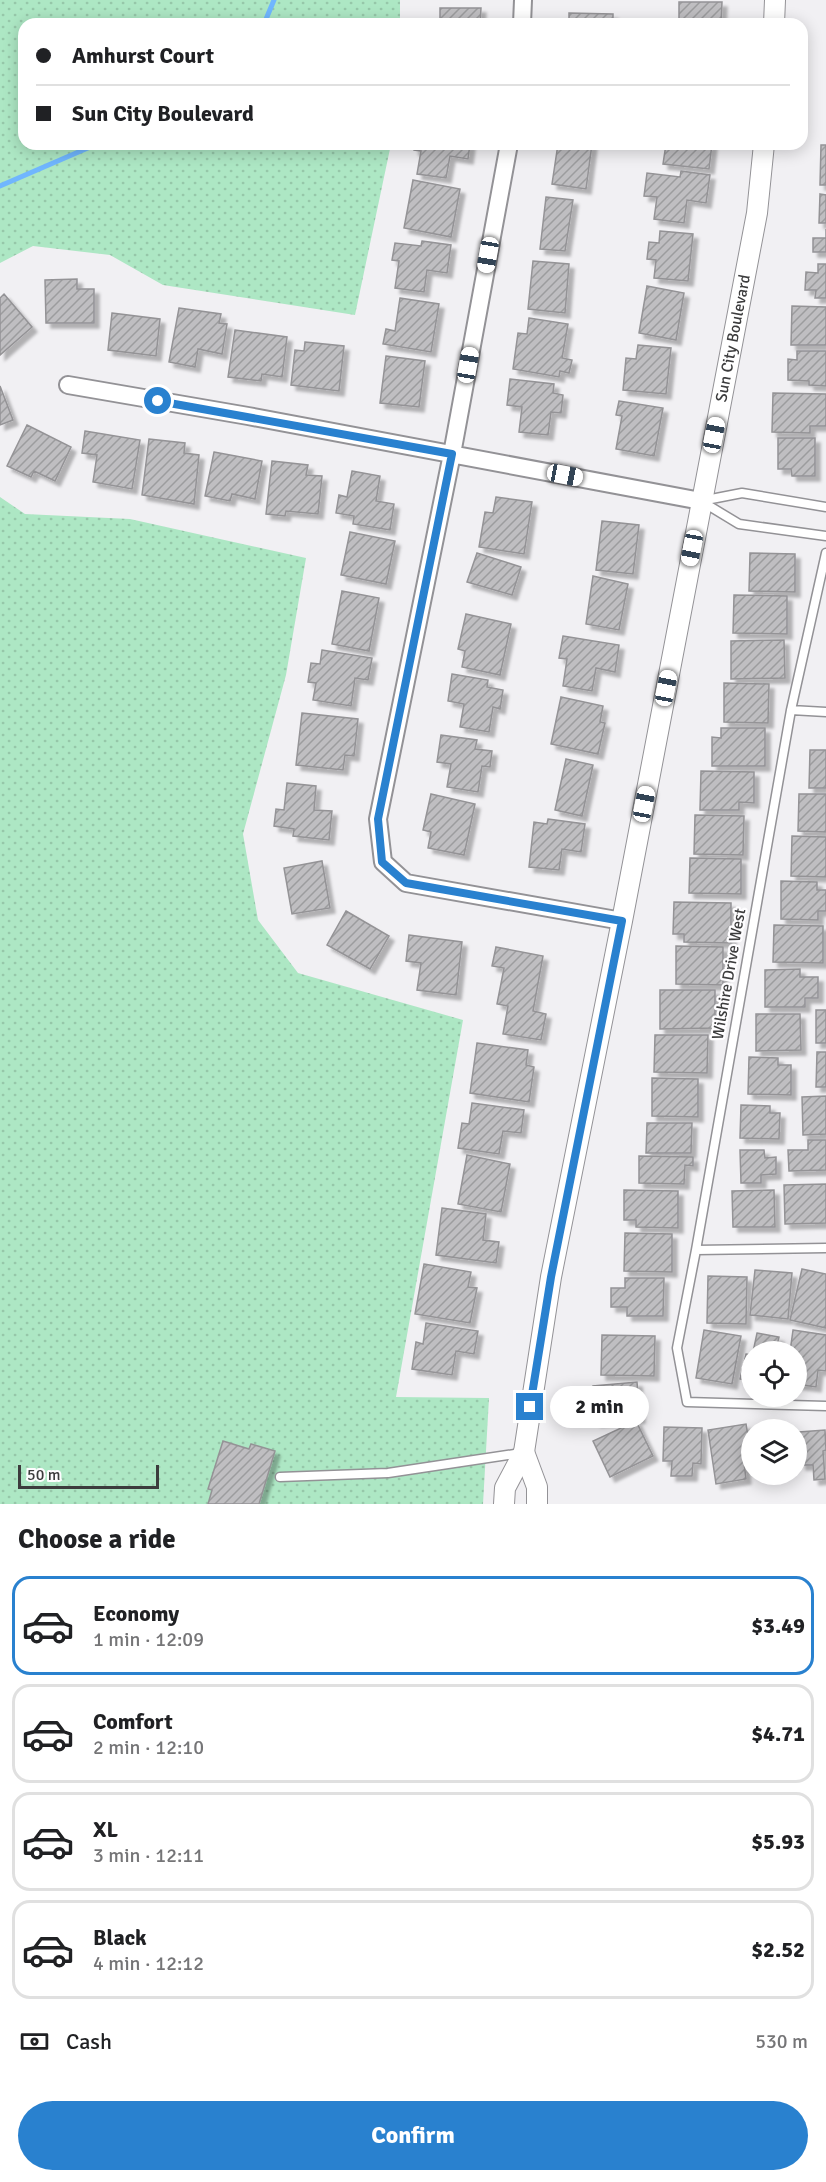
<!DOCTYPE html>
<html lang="en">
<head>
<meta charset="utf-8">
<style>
	:root { --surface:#fff; --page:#f2f2f2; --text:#202124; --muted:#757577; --line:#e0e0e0; --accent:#2981cf }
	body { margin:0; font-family:Signika,sans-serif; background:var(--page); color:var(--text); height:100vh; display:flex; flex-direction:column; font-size:22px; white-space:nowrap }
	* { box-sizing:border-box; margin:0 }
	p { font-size:20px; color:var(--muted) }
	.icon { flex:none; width:33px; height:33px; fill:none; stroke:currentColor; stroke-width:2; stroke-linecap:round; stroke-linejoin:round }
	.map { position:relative; height:1504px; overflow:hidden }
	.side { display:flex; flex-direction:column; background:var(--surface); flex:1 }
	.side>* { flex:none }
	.hud { position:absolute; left:18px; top:18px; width:790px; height:132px; border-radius:18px; box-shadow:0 3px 15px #0003; display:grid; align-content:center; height:132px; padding:0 18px; background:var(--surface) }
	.tools { position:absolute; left:741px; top:1341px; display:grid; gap:12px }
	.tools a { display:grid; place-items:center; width:66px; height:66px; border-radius:50%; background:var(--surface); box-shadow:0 3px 15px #0003; font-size:30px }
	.scale { position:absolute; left:18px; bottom:15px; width:141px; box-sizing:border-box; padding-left:6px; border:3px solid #3c3c3d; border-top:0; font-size:16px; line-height:21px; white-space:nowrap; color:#3c3c3d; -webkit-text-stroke:4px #fefdff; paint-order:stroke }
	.end { position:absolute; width:27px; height:27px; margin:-14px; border:8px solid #2981cf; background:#fff; box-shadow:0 0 0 3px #fff }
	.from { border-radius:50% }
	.bubble { position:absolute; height:42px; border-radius:21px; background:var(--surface); box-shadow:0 3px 15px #0003; font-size:20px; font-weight:700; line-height:42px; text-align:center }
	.car { position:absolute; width:18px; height:36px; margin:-18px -9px; border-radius:8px; box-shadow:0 0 4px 2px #0007; background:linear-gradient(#fff 24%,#345 0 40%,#fff 0 76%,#345 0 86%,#fff 0) }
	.hud b { display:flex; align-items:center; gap:21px; height:57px; font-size:22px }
	.hud b+b { border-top:2px solid var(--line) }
	.hud i { width:15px; height:15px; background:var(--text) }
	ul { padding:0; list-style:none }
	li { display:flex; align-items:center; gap:18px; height:99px; margin:0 12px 9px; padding:0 6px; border:3px solid var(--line); border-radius:18px }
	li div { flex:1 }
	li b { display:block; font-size:22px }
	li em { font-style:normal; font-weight:700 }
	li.current { border-color:var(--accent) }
	li>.icon { width:54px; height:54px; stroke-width:1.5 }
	h2 { padding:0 18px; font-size:27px; line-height:72px }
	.pay { display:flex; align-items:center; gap:15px; height:66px; padding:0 18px; font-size:22px }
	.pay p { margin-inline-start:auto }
	.action { display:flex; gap:12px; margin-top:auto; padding:12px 18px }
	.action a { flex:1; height:69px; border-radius:36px; background:var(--accent); color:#fff; font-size:24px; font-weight:700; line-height:69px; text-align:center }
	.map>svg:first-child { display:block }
	.grass { fill:url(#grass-dots) }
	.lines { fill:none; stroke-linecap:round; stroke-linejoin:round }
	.stream { stroke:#70b6fe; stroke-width:5 }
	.building { fill:url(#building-hatch); stroke:#949396; stroke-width:1.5; filter:url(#shadow) }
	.service-casing { stroke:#939296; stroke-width:11 }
	.minor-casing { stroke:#939296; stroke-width:20 }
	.tertiary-casing { stroke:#939296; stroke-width:22 }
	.service { stroke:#fff; stroke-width:8 }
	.minor { stroke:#fff; stroke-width:16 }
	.tertiary { stroke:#fff; stroke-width:20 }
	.route { stroke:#2981cf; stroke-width:8 }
	.labels { text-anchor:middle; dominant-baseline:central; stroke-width:4.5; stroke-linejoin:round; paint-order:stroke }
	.street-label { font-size:16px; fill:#3c3c3d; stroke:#fefdff }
</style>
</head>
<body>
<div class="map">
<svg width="826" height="1504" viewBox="0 0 826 1504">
	<defs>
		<pattern id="grass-dots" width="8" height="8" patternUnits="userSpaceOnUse" patternTransform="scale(1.5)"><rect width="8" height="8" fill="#ade7c4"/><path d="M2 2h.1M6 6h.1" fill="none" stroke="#96c7a9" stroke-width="1.8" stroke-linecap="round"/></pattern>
		<pattern id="building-hatch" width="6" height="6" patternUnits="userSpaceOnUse" patternTransform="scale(1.5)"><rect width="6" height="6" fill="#bfbec1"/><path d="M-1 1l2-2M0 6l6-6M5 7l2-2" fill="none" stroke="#9c9c9e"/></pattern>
		<filter id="shadow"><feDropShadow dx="5" dy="5" stdDeviation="1.5" flood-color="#0004"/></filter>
	</defs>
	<rect width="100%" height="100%" fill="#f1f0f3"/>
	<path class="grass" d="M0 0H400V24H24V144H391L355 315 163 285 110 255 33 246 0 263Z
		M0 497 25 514 130 519 306 558 286 675 243 834 258 920 298 973 463 1020 396 1397 489 1398 483 1504H0Z"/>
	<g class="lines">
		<path class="stream" d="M264 24 274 0
			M0 186 97 144"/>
	</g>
	<path class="building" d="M679 2H722L721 24H679Z
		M440 8H481L480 24H440Z
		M569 13 613 14V24H569Z
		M414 144H470L468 159 450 156 446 178 417 174 421 151 414 150Z
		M558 144H592L586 189 552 184Z
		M666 144H712L709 169 663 164Z
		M821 145H826V185H820Z
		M681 171 710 175 706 203 687 200 684 223 654 219 657 197 644 196 647 173 680 177Z
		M413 180 460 189 451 237 404 228Z
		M820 194 826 195V223H819Z
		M546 197 573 200 565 251 540 249Z
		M826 229V252H813V238H826Z
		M660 231 693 234 688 281 654 278 656 260 647 259 649 242 659 243Z
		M422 241 451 245 447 273 427 270 424 292 395 288 399 261 392 260 395 243 421 246Z
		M533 261 569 264 565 313 528 309Z
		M818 264H826V298H815L816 290H805L806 272 818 273Z
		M77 279V289H94V323H46L45 280Z
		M647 286 684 293 676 340 639 333Z
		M4 294 32 327 0 355V298Z
		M400 298 439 304 431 352 383 344 386 329 395 331Z
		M792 306 826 307V345H791Z
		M179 308 221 314 219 323 227 324 222 354 198 349 195 367 169 362Z
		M112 313 160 319 156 356 108 350Z
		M529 318 568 324 562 358 572 360 569 373 560 371 559 377 513 369 518 333 527 334Z
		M235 330 287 337 282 377 262 374 261 381 228 377Z
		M305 342 344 346 339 391 291 385 295 350 304 351Z
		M638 345 671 348 666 394 623 390 626 358 636 359Z
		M797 351H826V386L809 385V381L788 380V359L797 360Z
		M386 356 425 361 419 407 380 403Z
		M510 379 554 384 553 393 563 395 561 413 551 412 548 435 519 432 522 407 507 405Z
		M0 386 13 420 0 425Z
		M773 393 826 394V426H810V433L772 432Z
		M619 401 663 408 654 456 616 449 622 416 616 415Z
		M27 425 71 447 55 481 34 471 31 477 7 466Z
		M85 431 140 440 132 489 93 482 97 455 82 453Z
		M778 438H815V476H792L791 469H778Z
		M149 439 185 443 184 453 199 455 194 504 142 495Z
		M214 452 262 461 255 499 232 494 230 501 205 496Z
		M272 461 308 465 306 475 322 476 318 514 286 511 285 516 266 514Z
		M352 471 380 476 376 501 394 504 390 530 353 524 354 516 336 513 339 495 347 497Z
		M496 497 532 502 524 554 479 547 485 512 493 513Z
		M602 521 639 525 633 574 596 570Z
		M350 532 395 541 386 584 341 575Z
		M477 553 521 567 512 595 467 582Z
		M750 553 795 554V592L749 591Z
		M593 576 628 584 619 630 586 624Z
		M342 591 379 598 369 651 332 644Z
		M734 595 787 596V634L733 633Z
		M466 614 511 624 500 675 462 667 465 651 458 649Z
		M563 636 619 645 615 672 596 668 592 691 563 686 567 659 559 658Z
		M784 640 785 678 731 679V641Z
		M322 650 372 658 368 680 355 678 351 706 313 700 316 683 308 682 311 663 320 664Z
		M452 674 488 680 487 687 503 690 500 709 493 707 489 732 460 727 464 704 448 701Z
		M724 683 769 684 768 723 724 722Z
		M561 697 603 706 600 722 605 723 598 754 551 744Z
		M302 713 358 719 354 756 345 755 343 770 296 765Z
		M721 728H765V766H712V737L721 738Z
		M441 735 477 740 475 749 492 751 490 767 482 766 478 792 447 787 451 764 437 762Z
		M810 750H826V788H809Z
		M566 759 593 765 582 816 555 810Z
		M701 771 754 772V803L739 802V810H700Z
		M287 783 316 786 314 810 332 811 329 840 293 836 294 829 274 826 276 809 284 810Z
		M431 794 475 804 464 855 428 848 431 832 423 830Z
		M799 794H826V832L798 831Z
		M695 815 744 816 743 855 694 854Z
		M548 819 585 824 581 852 562 849 559 870 529 867 534 822 547 824Z
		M792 836 826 837V877L791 876Z
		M690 858 741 859V894L689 893Z
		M322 861 330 908 292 914 284 868Z
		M781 881 817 882V890H826V911H818V920L781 919Z
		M674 902 731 903V943L684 942V934H673Z
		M346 911 389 936 370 969 327 945Z
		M774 925 823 926V963L773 962Z
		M409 935 462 942 456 995 417 990 421 963 406 961Z
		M676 946 723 947V985L676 984Z
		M496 947 543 956 533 1011 546 1014 541 1040 503 1034 508 1006 497 1004 504 968 492 966Z
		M800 969V977H818V998H805V1007H765V970Z
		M660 990H715V1028L660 1029Z
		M816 1010H826V1043H816Z
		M756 1014H800L801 1050 756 1051Z
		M655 1035H708L707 1073 654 1072Z
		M477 1043 528 1050 526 1065 534 1067 529 1102 470 1093Z
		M817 1052H826V1087H816Z
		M749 1057 778 1058V1065H791V1095L748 1094Z
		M652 1078 698 1079V1117L652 1116Z
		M826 1096V1134L803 1135 802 1097Z
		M472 1103 524 1110 521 1133 503 1131 499 1154 458 1148 462 1123 469 1124Z
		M741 1105 770 1106V1113H780L779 1139 740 1138Z
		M647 1123H692L691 1153H646Z
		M808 1140H826V1170L789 1171 788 1150H808Z
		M740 1150H764L765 1158 776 1157V1174L761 1175V1183H741Z
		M467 1155 510 1164 501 1212 458 1204Z
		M639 1156 693 1157V1166L685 1165 684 1184 639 1183Z
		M826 1184V1223L785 1224 784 1185Z
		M624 1190 678 1191V1228L636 1227V1220H624Z
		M774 1190 775 1227H733L732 1191Z
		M442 1208 486 1214 483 1240 499 1242 496 1263 436 1255Z
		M625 1233 672 1234V1272L624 1271Z
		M424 1264 471 1272 468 1287 477 1288 470 1323 415 1314Z
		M802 1269 826 1274V1328L790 1320Z
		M755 1270 792 1273 788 1319 750 1315Z
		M708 1276 747 1277 746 1324 707 1323Z
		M625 1278H664L663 1316H627V1307H611V1288H625Z
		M426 1323 478 1331 474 1354 456 1351 452 1375 412 1369 416 1342 423 1344Z
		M704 1330 741 1336 732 1384 696 1378Z
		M793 1330 826 1335V1371L818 1370 816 1387 796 1384V1352H790Z
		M757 1333 779 1337 776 1350 781 1352H753Z
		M602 1335 655 1336 654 1376 601 1375Z
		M746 1354 752 1355V1382L740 1379Z
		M637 1382 640 1418 596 1422 593 1386Z
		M636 1421 653 1456 610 1477 593 1441Z
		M746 1424 752 1459V1462L744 1463 746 1479 716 1484 708 1430Z
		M664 1427 702 1428 701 1464 693 1463 692 1476H671L672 1461H663Z
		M825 1430 826 1450 823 1451 825 1479 814 1480 813 1465H801L799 1432Z
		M223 1441 249 1449 251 1444 275 1451 259 1504H208L212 1490 208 1489Z"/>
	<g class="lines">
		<defs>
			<path id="service" d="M701 501 739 524 826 536
				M701 501 742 493 826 507
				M826 553 791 710 696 1250 677 1348 687 1402 826 1406
				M791 710 826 712
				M696 1250 826 1248
				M280 1477 388 1473 521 1453"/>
			<path id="minor" d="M522 24 523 0
				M509 144 452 454 378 819 383 862 406 883 622 921
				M68 385 248 416 701 501"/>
			<g id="tertiary">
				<path d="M774 24 775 0"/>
				<path d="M524 1452 537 1487V1504"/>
				<path id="s1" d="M504 1504 505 1488 524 1452 551 1277 622 921 757 213 764 144"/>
			</g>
		</defs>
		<use href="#service" class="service-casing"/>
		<use href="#minor" class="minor-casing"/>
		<use href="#tertiary" class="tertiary-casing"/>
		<use href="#service" class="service"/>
		<use href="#minor" class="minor"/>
		<use href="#tertiary" class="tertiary"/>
	</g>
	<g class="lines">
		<path class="route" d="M158 401 452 454 378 819 382 862 406 883 622 921 551 1277 530 1407"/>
	</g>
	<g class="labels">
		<g class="street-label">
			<text stroke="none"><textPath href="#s1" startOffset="1190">Sun City Boulevard</textPath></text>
			<text transform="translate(729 974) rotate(-80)">Wilshire Drive West</text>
		</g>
	</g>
</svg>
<div class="tools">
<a><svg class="icon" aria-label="locate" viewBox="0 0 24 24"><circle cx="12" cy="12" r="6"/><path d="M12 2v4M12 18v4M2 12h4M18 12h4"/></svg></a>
<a><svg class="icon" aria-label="layers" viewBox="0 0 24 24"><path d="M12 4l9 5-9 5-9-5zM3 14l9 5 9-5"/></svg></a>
</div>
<div class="scale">50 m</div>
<i class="end from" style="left:158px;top:401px"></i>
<i class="end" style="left:530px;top:1407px"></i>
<div class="bubble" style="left:550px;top:1386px;width:99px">2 min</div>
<i class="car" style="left:488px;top:255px;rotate:190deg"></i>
<i class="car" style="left:468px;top:365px;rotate:10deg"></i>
<i class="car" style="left:714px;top:435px;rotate:11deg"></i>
<i class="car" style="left:565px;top:475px;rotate:101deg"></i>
<i class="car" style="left:692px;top:548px;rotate:191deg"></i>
<i class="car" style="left:666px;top:688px;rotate:11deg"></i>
<i class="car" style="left:644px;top:804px;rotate:11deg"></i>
<div class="hud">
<b><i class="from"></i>Amhurst Court</b>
<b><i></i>Sun City Boulevard</b>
</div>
</div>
<section class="side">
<h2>Choose a ride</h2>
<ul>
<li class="current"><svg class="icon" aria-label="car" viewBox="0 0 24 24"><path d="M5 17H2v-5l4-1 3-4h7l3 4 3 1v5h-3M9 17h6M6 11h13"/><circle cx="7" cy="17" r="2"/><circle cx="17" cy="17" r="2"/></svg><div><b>Economy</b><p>1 min · 12:09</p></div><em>$3.49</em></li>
<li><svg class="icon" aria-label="car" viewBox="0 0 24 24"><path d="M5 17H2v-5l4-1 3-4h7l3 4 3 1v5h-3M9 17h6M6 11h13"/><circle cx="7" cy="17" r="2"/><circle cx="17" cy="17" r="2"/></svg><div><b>Comfort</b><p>2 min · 12:10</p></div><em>$4.71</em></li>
<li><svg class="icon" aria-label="car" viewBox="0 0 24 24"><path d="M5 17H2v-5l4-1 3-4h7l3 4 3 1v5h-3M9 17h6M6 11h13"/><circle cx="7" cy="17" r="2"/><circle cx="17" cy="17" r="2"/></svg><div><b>XL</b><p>3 min · 12:11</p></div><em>$5.93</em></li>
<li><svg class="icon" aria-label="car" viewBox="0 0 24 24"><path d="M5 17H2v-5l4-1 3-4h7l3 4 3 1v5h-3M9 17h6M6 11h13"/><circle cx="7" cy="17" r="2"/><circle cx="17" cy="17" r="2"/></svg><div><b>Black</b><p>4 min · 12:12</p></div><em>$2.52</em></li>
</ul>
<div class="pay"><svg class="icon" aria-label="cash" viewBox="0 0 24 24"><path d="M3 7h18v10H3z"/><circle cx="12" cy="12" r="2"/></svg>Cash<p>530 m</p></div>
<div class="action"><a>Confirm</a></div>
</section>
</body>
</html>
